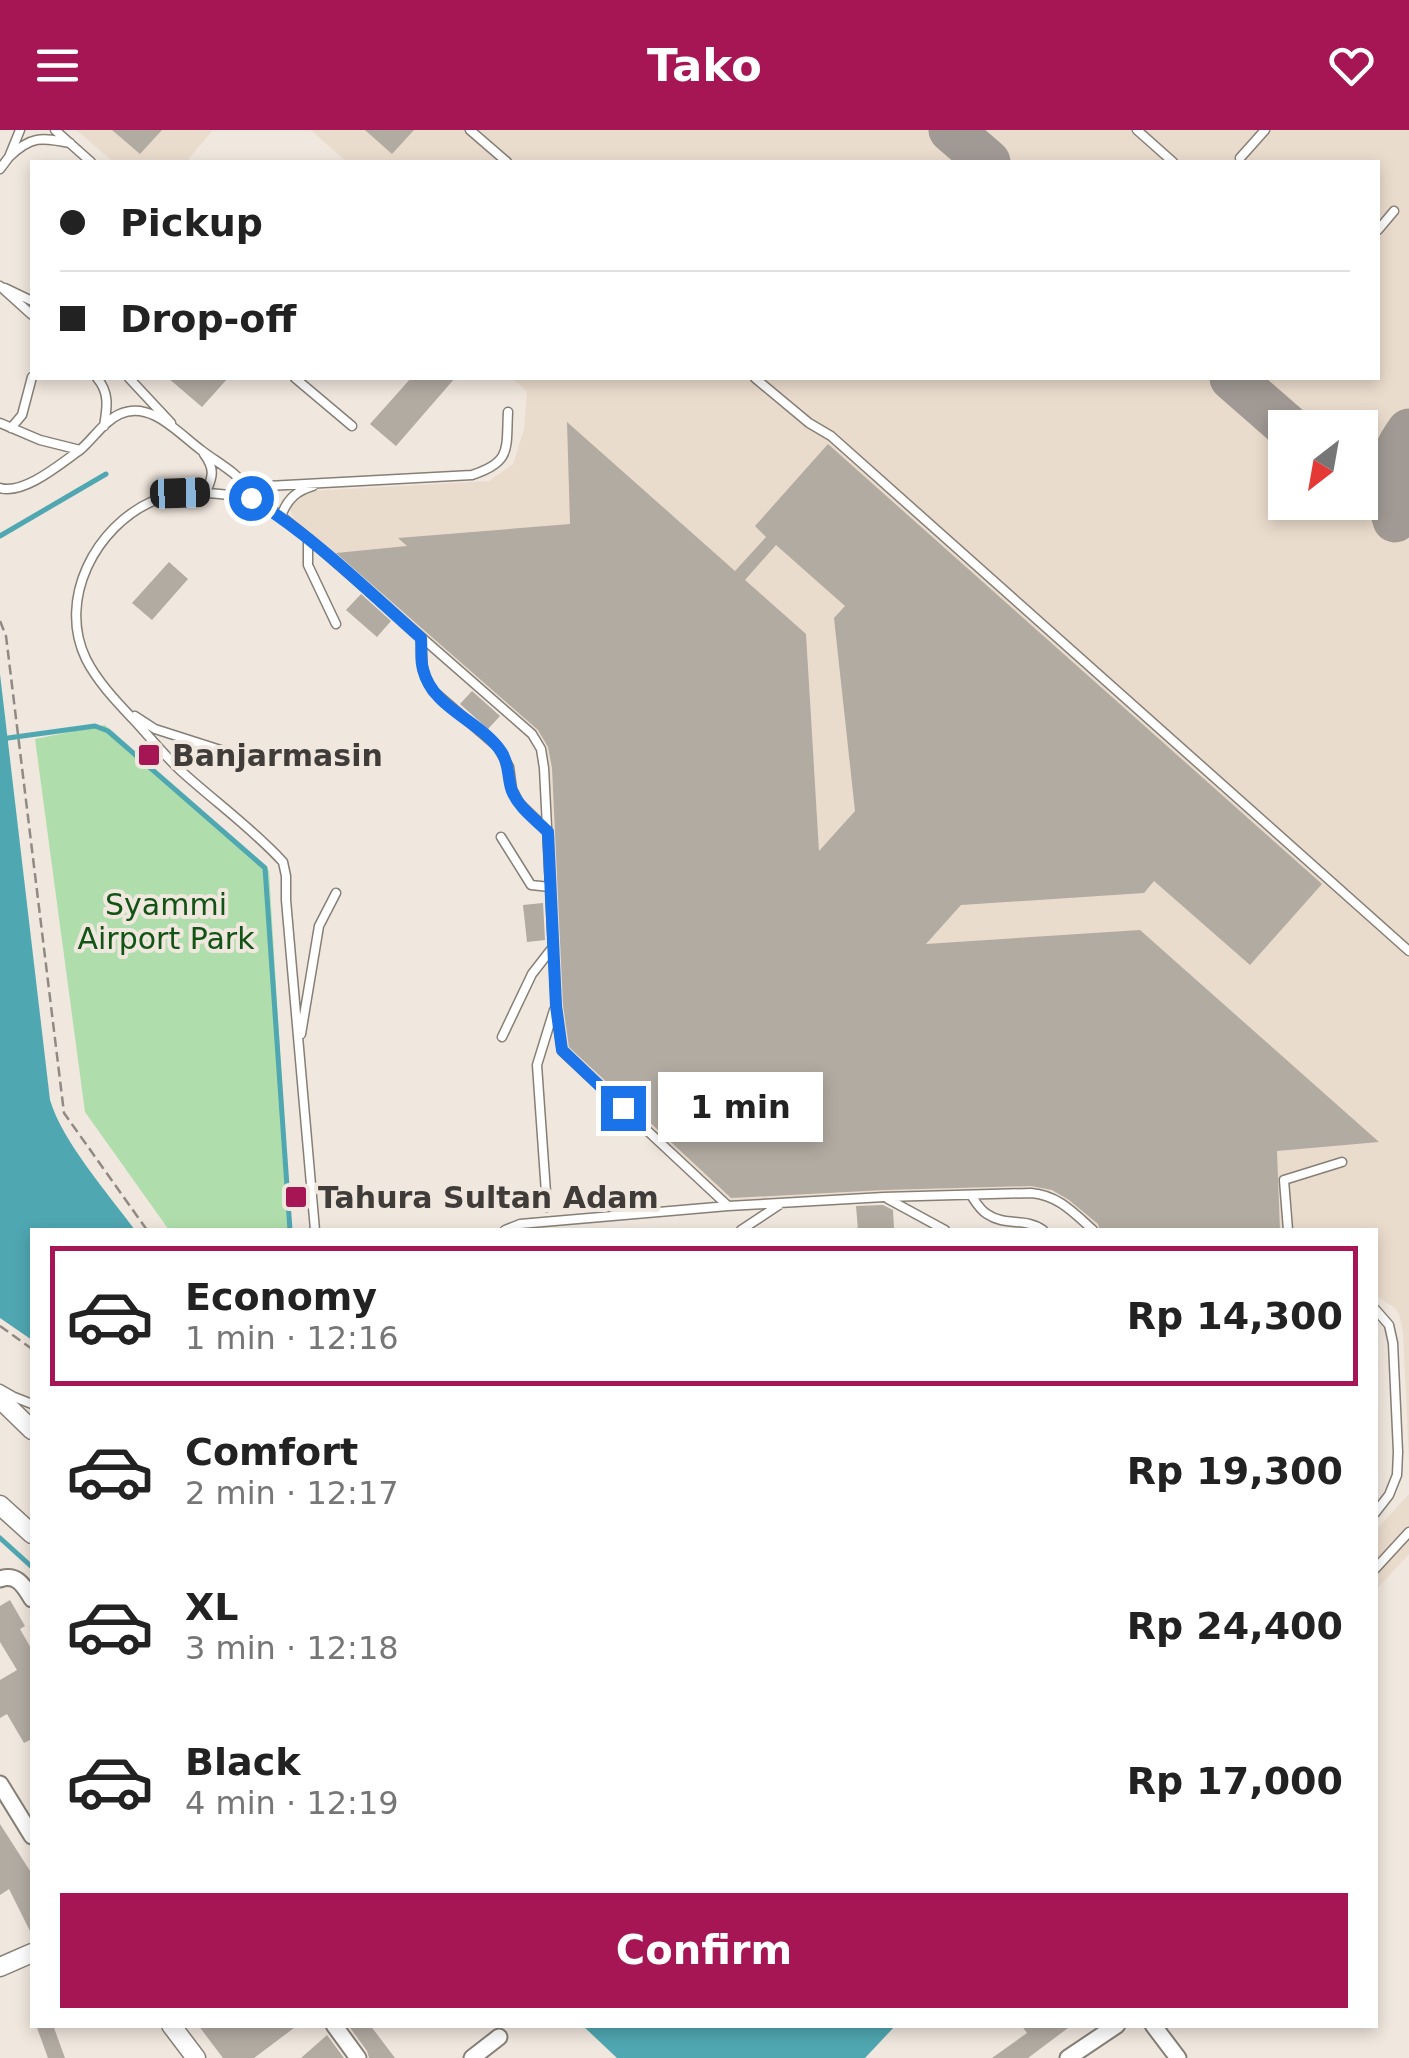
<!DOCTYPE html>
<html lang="en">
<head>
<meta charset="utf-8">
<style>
	:root { --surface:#fff; --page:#f6f6f6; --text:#222; --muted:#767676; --line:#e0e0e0; --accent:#a61554 }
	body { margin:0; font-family:"DejaVu Sans",sans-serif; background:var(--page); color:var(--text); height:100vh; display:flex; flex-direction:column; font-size:38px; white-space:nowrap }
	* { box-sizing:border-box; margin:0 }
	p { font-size:32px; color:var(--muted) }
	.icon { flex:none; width:55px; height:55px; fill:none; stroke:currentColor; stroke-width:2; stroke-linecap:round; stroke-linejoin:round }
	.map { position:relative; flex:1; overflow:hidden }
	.sheet { position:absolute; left:30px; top:1098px; width:1348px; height:800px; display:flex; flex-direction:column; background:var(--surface); border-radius:0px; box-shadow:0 5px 15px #0003 }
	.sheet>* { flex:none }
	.banner { position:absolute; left:30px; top:30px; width:1350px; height:220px; border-radius:0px; box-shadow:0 5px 15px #0003; display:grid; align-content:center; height:220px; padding:0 30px; background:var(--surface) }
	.needle { width:65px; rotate:211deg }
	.tools { position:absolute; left:1268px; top:280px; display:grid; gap:20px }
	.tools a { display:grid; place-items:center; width:110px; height:110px; border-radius:0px; background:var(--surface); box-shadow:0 5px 15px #0003; font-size:50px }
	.end { position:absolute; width:45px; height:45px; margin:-22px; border:12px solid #1a73e8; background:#fff; box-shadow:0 0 0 5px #fff }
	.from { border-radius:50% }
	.bubble { position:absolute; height:70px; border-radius:0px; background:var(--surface); box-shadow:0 5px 15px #0003; font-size:32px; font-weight:700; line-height:70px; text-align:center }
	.car { position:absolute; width:30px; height:60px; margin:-30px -15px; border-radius:12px; box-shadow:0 0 8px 2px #0007; background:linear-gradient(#222 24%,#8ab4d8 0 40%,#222 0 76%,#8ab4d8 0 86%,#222 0) }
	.banner b { display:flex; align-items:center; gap:35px; height:95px; font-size:38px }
	.banner b+b { border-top:2px solid var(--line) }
	.banner i { width:25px; height:25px; background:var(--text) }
	ul { padding:18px 0 0; list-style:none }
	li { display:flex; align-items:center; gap:30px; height:140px; margin:0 20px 15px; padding:0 10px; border:5px solid transparent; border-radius:0px }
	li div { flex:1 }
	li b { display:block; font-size:38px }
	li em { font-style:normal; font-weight:700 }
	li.active { border-color:var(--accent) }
	li>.icon { width:90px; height:90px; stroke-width:1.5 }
	.cta { display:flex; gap:20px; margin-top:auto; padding:20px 30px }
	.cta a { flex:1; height:115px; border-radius:0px; background:var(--accent); color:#fff; font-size:40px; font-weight:700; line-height:115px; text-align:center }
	header { display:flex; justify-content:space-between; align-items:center; height:130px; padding:0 30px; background:var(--accent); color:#fff; font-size:45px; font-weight:700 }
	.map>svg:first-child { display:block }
	.built { fill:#eadccd; fill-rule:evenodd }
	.green { fill:#afdeac }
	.water { fill:#4fa7b1 }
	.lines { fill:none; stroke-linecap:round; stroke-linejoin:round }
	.stream { stroke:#4fa7b1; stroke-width:5 }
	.taxiway { stroke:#a19a94; stroke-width:45 }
	.building { fill:#b2aba2; fill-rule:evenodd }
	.service-casing { stroke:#867f76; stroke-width:11 }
	.minor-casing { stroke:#867f76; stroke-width:19 }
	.tertiary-casing { stroke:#867f76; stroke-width:21 }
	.path { stroke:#908a84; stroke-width:2.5; stroke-dasharray:10 5; stroke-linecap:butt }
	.service { stroke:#fff; stroke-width:8 }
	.minor { stroke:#fff; stroke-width:15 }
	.tertiary { stroke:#fff; stroke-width:18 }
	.route { stroke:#1a73e8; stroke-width:12 }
	.poi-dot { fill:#a61554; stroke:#f0e7de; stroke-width:4 }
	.labels { text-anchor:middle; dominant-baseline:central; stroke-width:8; stroke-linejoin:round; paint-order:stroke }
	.poi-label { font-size:30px; font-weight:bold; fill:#403c39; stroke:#f0e7de; text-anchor:start }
	.park-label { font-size:30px; fill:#125415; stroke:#f0e7de }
</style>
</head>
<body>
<header><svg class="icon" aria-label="menu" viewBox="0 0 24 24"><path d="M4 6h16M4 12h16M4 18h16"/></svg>Tako<svg class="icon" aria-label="heart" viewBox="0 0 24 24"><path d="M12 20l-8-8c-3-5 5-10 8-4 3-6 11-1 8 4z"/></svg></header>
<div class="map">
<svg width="1409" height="1928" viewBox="0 0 1409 1928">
	<rect width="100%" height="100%" fill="#f0e7de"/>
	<path class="built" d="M76 0H213L186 32H114Z
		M311 0H1409V1331L1403 1202 1399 1184 1395 1178 1375 1165V1100H1096L1052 1061 740 1081 562 923 544 616 326 423 293 387 290 378 298 366 312 361 489 351 513 334 524 299 527 261 511 248H1378V32H347ZM1285 298H1360V372H1285Z
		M1409 1364V1424L1375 1461V1401Z"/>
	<path class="green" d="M105 595 269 741 291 1100H169L85 982 35 609Z"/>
	<path class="water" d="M0 544 50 970C62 1011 109 1065 135 1100H32V1210L0 1188Z
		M582 1895H896L865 1928H617Z"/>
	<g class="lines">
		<path class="stream" d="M0 406 106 344
			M8 608 95 596 108 601 265 738 290 1100
			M0 1408 32 1437"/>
		<path class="taxiway" d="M951 0 988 32
			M1232 248 1289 298
			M1395 390C1383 354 1387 332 1409 301"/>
	</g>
	<path class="building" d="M112 0H162L140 24Z
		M365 0H414L392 24Z
		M168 248H228L202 277Z
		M411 248H455L396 316 370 294Z
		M567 292 735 441 766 407 755 396 828 314 1322 754 1250 835 1154 751 1144 763 961 775 926 814 1140 800 1379 1012 1277 1021 1280 1100H1100L1098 1094 1069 1070 1052 1060 1031 1056 884 1060 731 1068 569 917 563 875 552 638 548 617 538 600 336 423 407 416 398 408 570 394ZM776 415 845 476 834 488 855 681 819 721 806 504 745 450Z
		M169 432 188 449 152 490 132 473Z
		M361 464 391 491 377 507 346 480Z
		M472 561 500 586 488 599 460 574Z
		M543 773 545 810 527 812 523 775Z
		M883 1075 893 1080 894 1098 858 1100 856 1076Z
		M10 1470 25 1496 20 1499 32 1520V1609L24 1613 7 1584 0 1588V1550L17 1540 0 1512V1476Z
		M0 1694 32 1744V1805L9 1759 0 1765Z
		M36 1895H53L65 1928H48Z
		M198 1895H298L254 1928H223Z
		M348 1895H370L395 1928H369L367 1921Z
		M1021 1895H1072L1028 1928H992L1027 1903Z
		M327 1905 344 1928H301Z"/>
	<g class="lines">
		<defs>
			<path id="service" d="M55 0 91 32
				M470 0 507 32
				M1137 0 1173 32
				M9 27C31 6 41 7 70 13
				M1240 28 1265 0
				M0 39 9 27 20 0
				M1378 100 1394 81
				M0 156 32 185
				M5 158 32 171
				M97 248C110 263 107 278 104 296
				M129 248 171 293
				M295 248 352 296
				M755 248 809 293 831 306 1409 821
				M0 293 40 310 80 320C93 309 104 291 120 284 151 270 179 304 201 320 218 333 236 342 249 359
				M11 298 22 285 32 247
				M204 324C215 339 213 346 206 362
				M248 357 472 345C512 332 506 319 508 282
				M0 358C24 365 60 334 80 320
				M284 389 282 384C288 368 297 361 313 356
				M308 408V435L336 494
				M421 508 423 541 432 560 498 617 509 637 512 659 519 673 548 701
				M135 586 155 599 230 623
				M501 707 531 755 550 757
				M301 904 319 796 336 763
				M502 907 532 844 553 817
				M971 1065C975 1071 980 1080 987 1084 1006 1097 1025 1087 1043 1100
				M888 1069 945 1100
				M547 1077 537 935 554 880
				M315 1100 286 770V746L283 732C252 698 214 671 180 640 163 624 149 606 133 589 116 571 97 551 86 529 57 469 96 396 153 371 177 360 204 362 229 365 236 366 245 366 252 369 272 376 291 395 308 408L532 604 541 619 544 638 556 876 562 921 728 1076 884 1067 1031 1063C1058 1065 1074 1083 1093 1100
				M505 1100 520 1094 728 1076
				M741 1100 779 1075
				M1288 1100 1284 1050 1342 1032
				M1375 1179 1389 1195 1393 1213 1398 1322 1397 1345 1389 1365 1375 1383
				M0 1259 14 1267 32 1274
				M1375 1439 1409 1402"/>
			<path id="minor" d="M0 1449C17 1443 24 1456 32 1469
				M0 1654 32 1706
				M334 1895 358 1928
				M1153 1895 1178 1928
				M472 1928 499 1907
				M1068 1928 1117 1895"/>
			<path id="tertiary" d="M0 1269 32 1300
				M0 1375 32 1404
				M0 1837 32 1823
				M171 1895 196 1928"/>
		</defs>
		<use href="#service" class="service-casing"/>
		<use href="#minor" class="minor-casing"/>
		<use href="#tertiary" class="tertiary-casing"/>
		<path class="path" d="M0 491 6 506 64 983 147 1100
			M0 1196 32 1219"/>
		<use href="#service" class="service"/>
		<use href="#minor" class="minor"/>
		<use href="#tertiary" class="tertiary"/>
	</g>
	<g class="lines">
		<path class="route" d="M251 368C314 407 366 459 421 508 422 518 420 530 423 539 432 579 482 591 502 623 510 636 507 648 512 661 519 678 535 689 548 702L556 876 562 920 623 978"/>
	</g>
	<g class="poi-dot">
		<rect x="137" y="613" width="24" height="24" rx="5"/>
		<rect x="284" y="1055" width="24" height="24" rx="5"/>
	</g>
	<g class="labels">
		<g class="poi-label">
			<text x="172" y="625">Banjarmasin</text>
			<text x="318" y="1067">Tahura Sultan Adam</text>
		</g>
		<g class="park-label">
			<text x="166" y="774">Syammi<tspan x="166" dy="34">Airport Park</tspan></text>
		</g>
	</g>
</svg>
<div class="tools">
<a><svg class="needle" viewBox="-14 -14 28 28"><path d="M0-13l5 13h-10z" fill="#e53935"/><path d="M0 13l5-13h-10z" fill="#767676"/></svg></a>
</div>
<i class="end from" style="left:251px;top:368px"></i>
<i class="end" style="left:623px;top:978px"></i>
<div class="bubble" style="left:658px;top:942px;width:165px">1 min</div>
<i class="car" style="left:180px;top:363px;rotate:88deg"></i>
<div class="banner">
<b><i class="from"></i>Pickup</b>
<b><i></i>Drop-off</b>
</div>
<section class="sheet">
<ul>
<li class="active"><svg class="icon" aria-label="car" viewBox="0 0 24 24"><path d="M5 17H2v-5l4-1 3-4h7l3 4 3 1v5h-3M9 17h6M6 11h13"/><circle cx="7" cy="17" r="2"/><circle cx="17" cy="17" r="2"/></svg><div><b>Economy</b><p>1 min · 12:16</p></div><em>Rp 14,300</em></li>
<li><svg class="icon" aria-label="car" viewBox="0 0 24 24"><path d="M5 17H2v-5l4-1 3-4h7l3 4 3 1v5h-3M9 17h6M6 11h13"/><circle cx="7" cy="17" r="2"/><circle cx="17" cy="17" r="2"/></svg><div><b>Comfort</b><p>2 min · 12:17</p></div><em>Rp 19,300</em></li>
<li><svg class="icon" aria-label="car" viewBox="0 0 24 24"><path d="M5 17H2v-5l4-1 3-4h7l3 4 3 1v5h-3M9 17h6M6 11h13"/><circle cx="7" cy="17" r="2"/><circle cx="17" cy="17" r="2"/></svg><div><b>XL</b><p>3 min · 12:18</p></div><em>Rp 24,400</em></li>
<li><svg class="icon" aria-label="car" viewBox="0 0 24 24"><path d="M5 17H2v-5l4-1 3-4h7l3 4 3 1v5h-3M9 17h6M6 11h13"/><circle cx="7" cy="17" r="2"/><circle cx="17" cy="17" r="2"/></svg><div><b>Black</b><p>4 min · 12:19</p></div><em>Rp 17,000</em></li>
</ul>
<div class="cta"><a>Confirm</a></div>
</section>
</div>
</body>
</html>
